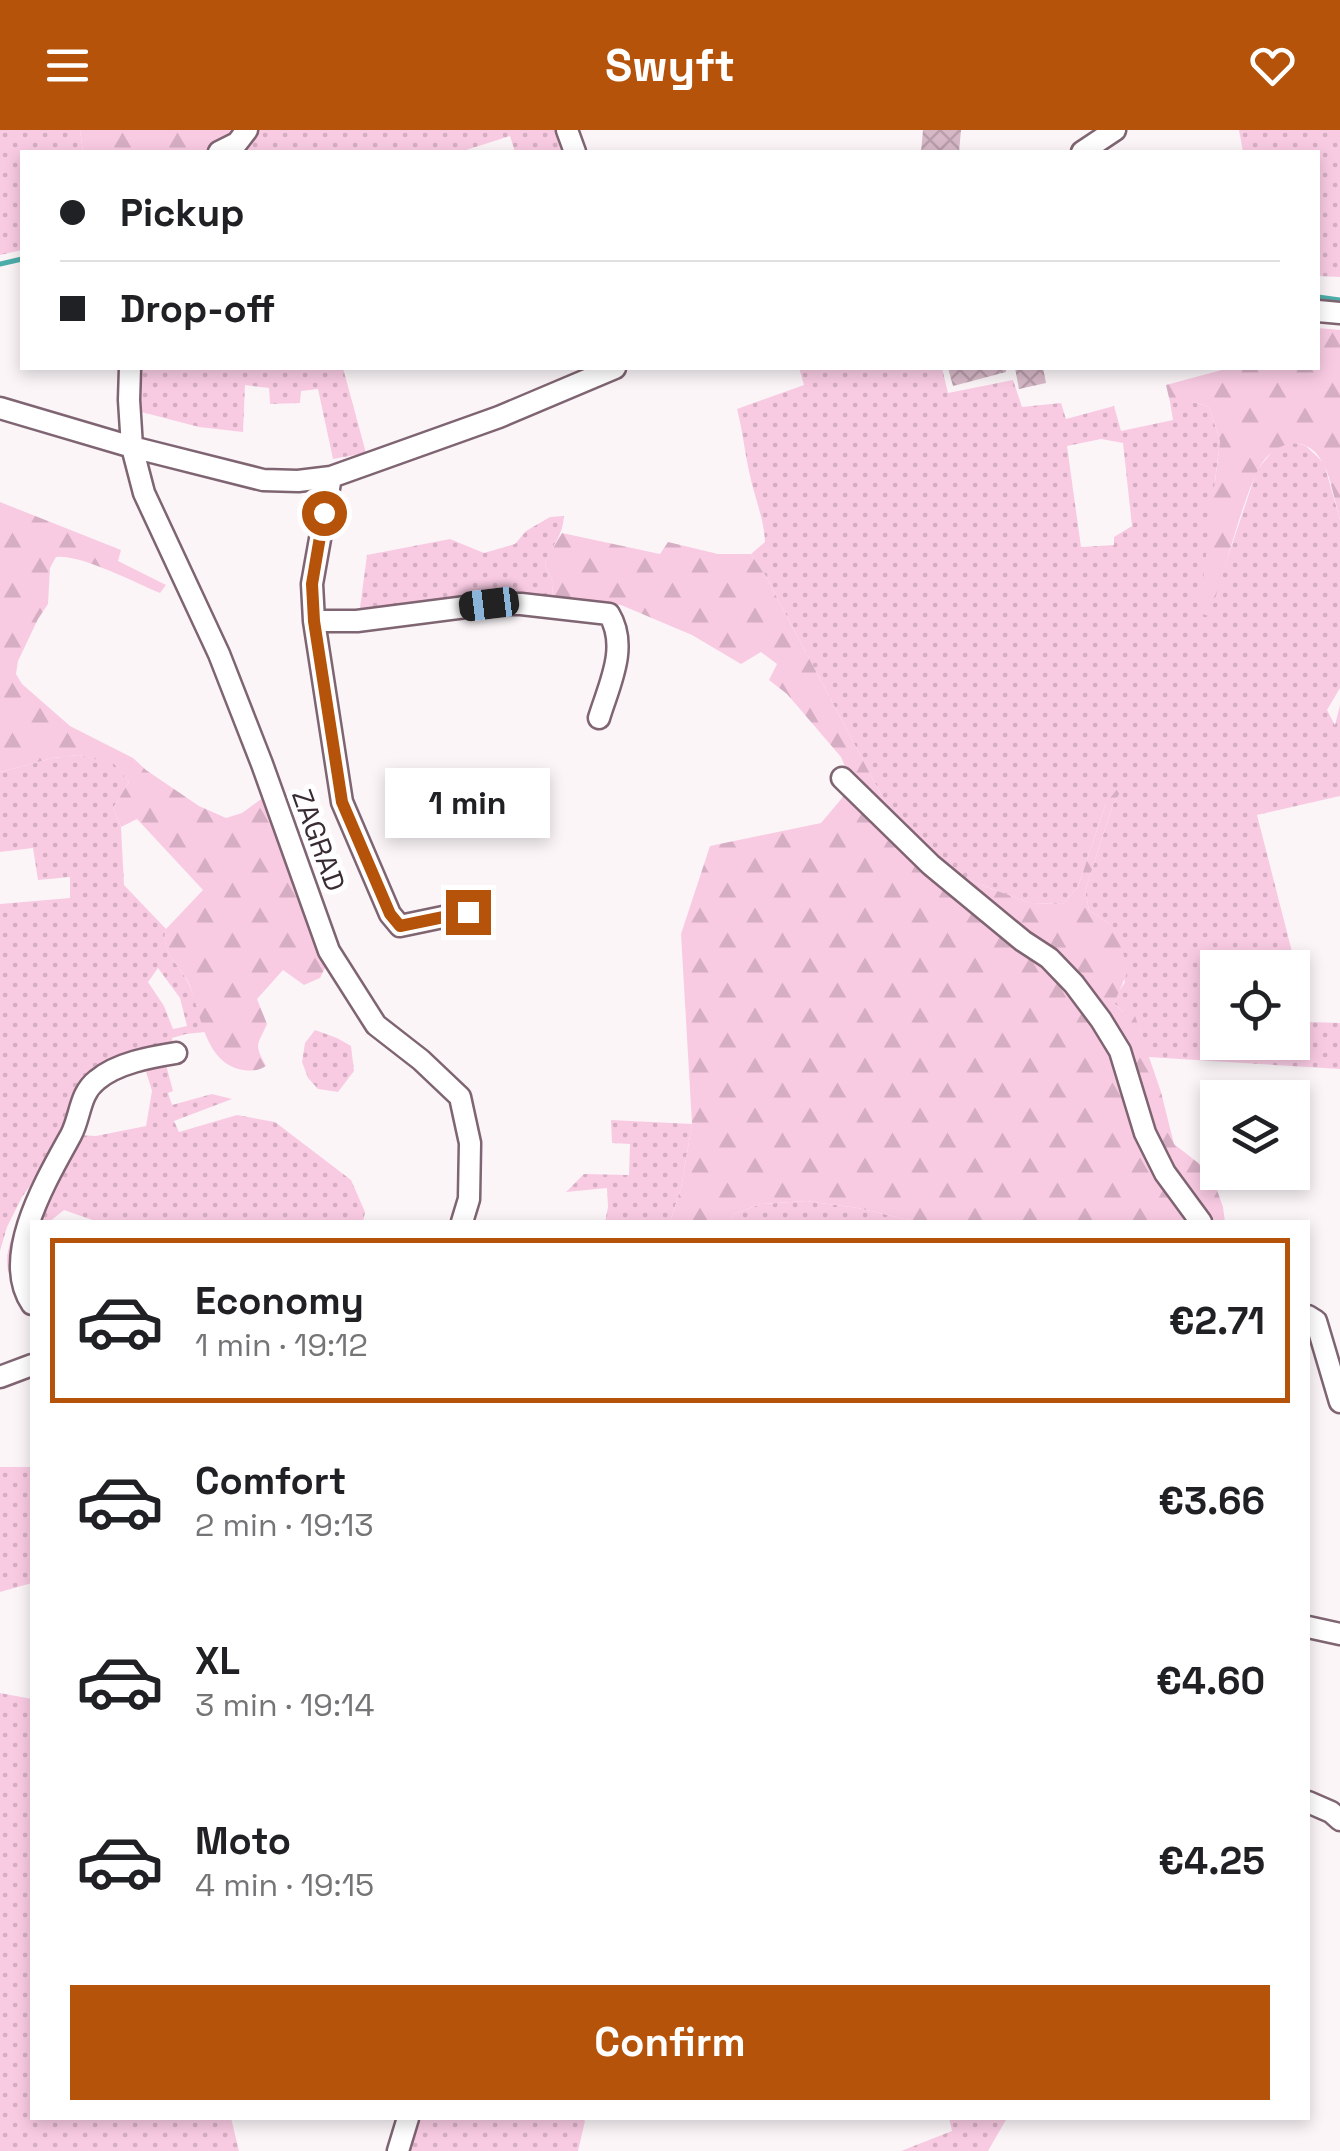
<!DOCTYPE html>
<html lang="en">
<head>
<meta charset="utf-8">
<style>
	:root { --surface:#fff; --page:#f2f2f2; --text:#202124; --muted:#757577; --line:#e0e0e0; --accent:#b45309 }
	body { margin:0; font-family:"Space Grotesk",sans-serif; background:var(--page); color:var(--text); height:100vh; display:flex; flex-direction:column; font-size:38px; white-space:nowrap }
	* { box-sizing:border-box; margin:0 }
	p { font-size:32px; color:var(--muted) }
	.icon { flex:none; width:55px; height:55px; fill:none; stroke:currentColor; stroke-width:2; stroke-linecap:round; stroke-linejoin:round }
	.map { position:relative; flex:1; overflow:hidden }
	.drawer { position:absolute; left:30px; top:1090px; width:1280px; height:900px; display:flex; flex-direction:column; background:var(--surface); border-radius:0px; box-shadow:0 5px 15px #0003 }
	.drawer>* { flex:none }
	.guide { position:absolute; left:20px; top:20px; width:1300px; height:220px; border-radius:0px; box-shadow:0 5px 15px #0003; display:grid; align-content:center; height:220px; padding:0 40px; background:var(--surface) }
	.fabs { position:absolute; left:1200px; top:820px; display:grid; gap:20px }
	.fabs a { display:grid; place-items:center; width:110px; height:110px; border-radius:0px; background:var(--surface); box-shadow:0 5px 15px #0003; font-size:50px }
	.end { position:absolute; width:45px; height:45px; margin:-22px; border:12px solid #b45309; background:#fff; box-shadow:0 0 0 5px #fff }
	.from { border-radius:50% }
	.bubble { position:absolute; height:70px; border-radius:0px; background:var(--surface); box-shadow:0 5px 15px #0003; font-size:32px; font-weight:700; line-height:70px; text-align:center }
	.car { position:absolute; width:30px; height:60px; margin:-30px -15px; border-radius:12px; box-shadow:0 0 8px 2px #0007; background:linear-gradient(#222 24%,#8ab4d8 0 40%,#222 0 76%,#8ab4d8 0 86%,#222 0) }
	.guide b { display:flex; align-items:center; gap:35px; height:95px; font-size:38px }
	.guide b+b { border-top:2px solid var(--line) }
	.guide i { width:25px; height:25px; background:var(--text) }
	ul { padding:18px 0 0; list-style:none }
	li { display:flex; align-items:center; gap:30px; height:165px; margin:0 20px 15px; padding:0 20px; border:5px solid transparent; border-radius:0px }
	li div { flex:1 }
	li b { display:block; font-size:38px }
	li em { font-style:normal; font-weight:700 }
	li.active { border-color:var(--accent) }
	li>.icon { width:90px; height:90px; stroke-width:1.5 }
	.primary-button { display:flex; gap:20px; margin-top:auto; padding:20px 40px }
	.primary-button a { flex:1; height:115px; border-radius:0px; background:var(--accent); color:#fff; font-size:40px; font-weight:700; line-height:115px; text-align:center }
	header { display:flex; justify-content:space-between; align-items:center; height:130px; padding:0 40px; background:var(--accent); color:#fff; font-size:45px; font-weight:700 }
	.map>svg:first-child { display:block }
	.grass { fill:url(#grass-dots); fill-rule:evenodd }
	.forest { fill:url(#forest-firs) }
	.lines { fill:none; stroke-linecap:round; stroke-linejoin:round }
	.stream { stroke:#4dada9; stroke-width:5 }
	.building { fill:url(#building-cross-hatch) }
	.minor-casing { stroke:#7f6472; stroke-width:25 }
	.minor { stroke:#fff; stroke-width:20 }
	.route { stroke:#b45309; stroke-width:12 }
	.labels { text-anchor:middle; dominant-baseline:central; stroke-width:10; stroke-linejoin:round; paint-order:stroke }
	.street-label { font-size:28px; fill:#382b32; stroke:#fff }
</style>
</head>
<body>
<header><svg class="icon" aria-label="menu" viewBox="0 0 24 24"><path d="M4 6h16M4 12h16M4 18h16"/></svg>Swyft<svg class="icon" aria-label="heart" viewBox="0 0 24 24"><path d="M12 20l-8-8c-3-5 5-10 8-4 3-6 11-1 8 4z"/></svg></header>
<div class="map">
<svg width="1340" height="2021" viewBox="0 0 1340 2021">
	<defs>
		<pattern id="grass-dots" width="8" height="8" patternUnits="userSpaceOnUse" patternTransform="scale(2.5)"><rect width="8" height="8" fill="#f9cbe3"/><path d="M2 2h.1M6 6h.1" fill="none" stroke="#d6aec3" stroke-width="1.8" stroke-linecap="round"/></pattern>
		<pattern id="forest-firs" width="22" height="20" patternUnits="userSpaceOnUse" patternTransform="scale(2.5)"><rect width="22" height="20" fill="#f9cbe3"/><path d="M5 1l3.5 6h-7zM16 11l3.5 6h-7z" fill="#d6aec3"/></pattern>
		<pattern id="building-cross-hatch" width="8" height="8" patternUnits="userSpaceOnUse" patternTransform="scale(2.5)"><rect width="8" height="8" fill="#d7b8c7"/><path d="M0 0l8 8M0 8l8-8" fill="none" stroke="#b99eab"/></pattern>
	</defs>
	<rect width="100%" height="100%" fill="#fbf5f8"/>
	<path class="grass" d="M0 0H80L83 22H22V120L0 125Z
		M252 0H556L563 22H515L510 6 460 22H231Z
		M1239 0H1340V147L1318 146V22H1243Z
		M127 238H343L366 323 333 329 318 259 301 261 300 273 270 274 269 258 245 255 243 302 199 297 126 278Z
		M799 238H942L948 263 1013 250 1022 277 1061 273 1066 289 1114 276 1121 301 1173 290 1170 272H1193L1209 277 1220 311 1215 351 1208 486 1257 340 1276 317 1293 312 1306 316 1324 333 1340 390V558L1327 580 1335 595 1340 575V666L1257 685 1310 892 1340 893V939L1148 927 1139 898 1114 873 1117 864 1125 852 1108 793 1089 780 1085 761 1113 674 1120 663 1106 673 1078 757 1063 774 1030 773 944 741 885 672 765 445 751 424 765 412C764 390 756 371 751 350 745 326 743 302 737 279L804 255ZM1101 309 1123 313 1132 396 1114 407V415L1081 417 1067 316ZM1218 838H1292V912H1218Z
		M564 386C562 410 551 414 545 436L553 452 552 468 359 485 367 425 450 409 484 423 515 414 526 401 550 387Z
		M79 625 114 633 129 652 113 678 121 697 124 755 166 799C160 820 177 832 186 849 195 864 199 885 205 902L186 904 172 908 174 919 117 934 22 1067 7 1097 0 1121V774L70 768V747L38 750 33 718 0 722V642L53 628ZM158 838 180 868 187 896 173 899 164 876 148 852Z
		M315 900 337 908 351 916 354 941 338 962 318 959 308 948 302 932 305 913Z
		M165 931 173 961 168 963 172 975 212 964 232 969 174 991 179 1002 237 985 275 992 351 1050 365 1082 363 1092H98L64 1080 49 1092H32V1124L20 1161C16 1155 10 1148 8 1141 0 1101 53 1034 78 1005L96 1006 146 996 152 961 145 938Z
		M611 990 692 994 681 1058 670 1092H605L608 1077 607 1058 566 1062 584 1044 629 1045 630 1014 612 1013Z
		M806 1071 858 1078 918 1092H731L734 1084 761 1074Z
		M0 1337H32V1453L0 1462Z
		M0 1563 32 1569V1988H231L239 2021H0Z
		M440 1988H582L585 1991 578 2021H403L411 1991Z
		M949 1988H1007L988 2021H901L952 2001Z"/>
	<path class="forest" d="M80 0H241L210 22H83Z
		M1318 198 1340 200V390C1335 373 1332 353 1325 337 1308 299 1270 311 1256 344 1236 390 1226 440 1209 486L1199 483 1220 311 1209 277 1193 272H1170L1166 255 1229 238H1318Z
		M0 372 121 420 118 431 166 455 160 463C135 453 81 424 56 427L50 438 48 474 38 489 18 531 16 544 22 554 70 596 133 628 146 640 199 676 226 688 242 683 264 667 329 830 320 848 304 855 283 840 257 869 267 894C258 915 253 913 266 936 258 941 252 941 243 940 205 934 201 885 190 856 182 836 159 823 166 799L203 760 137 689 121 697 113 678 129 652 114 634 79 625 53 628 0 642Z
		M562 403 660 424 668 412 718 424H751L765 445 885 672 944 741 1030 773 1063 774 1078 757 1106 673 1119 657 1120 663 1113 674 1085 761 1089 780 1108 793 1118 804 1128 841 1114 873 1123 882 1135 886 1161 962 1174 1014 1211 1043 1223 1077 1225 1092H918L858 1078 806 1071 761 1074 734 1084 731 1092H670L681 1058 692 994 681 804 710 716 821 693 853 655 841 627 787 564 769 550 777 534 761 522 741 534 692 505 621 475 552 468 553 452 545 436 548 424Z"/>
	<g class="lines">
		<path class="stream" d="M0 134 22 129
			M1318 167 1340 170"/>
	</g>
	<path class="building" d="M923 0H961L959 22H921Z
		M948 238H1006V242L953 256Z
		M1015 238H1043L1046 253 1019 259Z"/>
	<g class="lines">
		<defs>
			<path id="minor" d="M567 0 575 22
				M219 22 237 13 247 0
				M1082 22 1115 0
				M1318 181 1340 183
				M130 238 129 270 132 317 144 363 219 524 262 634 329 821 376 895 421 930 460 967 470 1013 469 1069 462 1092
				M0 278 132 317 263 350 298 351 331 347 499 287 615 238
				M331 347 312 454 314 491 342 672 390 784 400 796 467 782
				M314 491H357L489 474H521L609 484C629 517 609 555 599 588
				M842 648 931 735 1023 811 1049 828 1074 854 1101 890 1120 921 1145 1003 1165 1043 1201 1092
				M32 1174C0 1128 45 1052 71 1005 81 986 79 964 97 950 117 933 151 927 176 923
				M1308 1186 1316 1191 1340 1272
				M0 1247 32 1235
				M1308 1497 1340 1504
				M1308 1672 1331 1682 1340 1690
				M398 2021 408 1988"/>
		</defs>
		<use href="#minor" class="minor-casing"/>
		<use href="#minor" class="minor"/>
	</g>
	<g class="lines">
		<path class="route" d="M324 383 312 454 314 491 342 672 390 784 400 796 468 782"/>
	</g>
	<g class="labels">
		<g class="street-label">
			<text transform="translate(319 710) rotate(70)">ZAGRAD</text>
		</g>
	</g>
</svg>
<div class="fabs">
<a><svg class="icon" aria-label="locate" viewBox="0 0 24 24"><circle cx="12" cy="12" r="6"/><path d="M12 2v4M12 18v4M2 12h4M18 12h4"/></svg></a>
<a><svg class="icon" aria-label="layers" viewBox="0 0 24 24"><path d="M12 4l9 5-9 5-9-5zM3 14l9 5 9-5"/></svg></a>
</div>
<i class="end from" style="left:324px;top:383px"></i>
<i class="end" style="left:468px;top:782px"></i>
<div class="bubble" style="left:385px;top:638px;width:165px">1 min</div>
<i class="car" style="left:489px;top:474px;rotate:263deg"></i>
<div class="guide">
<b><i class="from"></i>Pickup</b>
<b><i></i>Drop-off</b>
</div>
<section class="drawer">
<ul>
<li class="active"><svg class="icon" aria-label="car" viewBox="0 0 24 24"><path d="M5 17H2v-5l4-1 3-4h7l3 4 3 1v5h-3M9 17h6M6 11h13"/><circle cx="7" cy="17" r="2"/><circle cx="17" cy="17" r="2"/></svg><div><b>Economy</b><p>1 min · 19:12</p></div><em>€2.71</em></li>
<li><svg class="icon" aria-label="car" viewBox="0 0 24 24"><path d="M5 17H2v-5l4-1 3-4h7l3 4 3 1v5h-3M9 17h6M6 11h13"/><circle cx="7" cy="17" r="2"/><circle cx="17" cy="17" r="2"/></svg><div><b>Comfort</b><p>2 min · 19:13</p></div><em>€3.66</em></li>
<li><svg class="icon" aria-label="car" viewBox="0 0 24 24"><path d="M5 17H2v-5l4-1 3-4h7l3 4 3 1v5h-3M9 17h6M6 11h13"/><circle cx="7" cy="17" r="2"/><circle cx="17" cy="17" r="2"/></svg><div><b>XL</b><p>3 min · 19:14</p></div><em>€4.60</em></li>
<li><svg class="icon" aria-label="car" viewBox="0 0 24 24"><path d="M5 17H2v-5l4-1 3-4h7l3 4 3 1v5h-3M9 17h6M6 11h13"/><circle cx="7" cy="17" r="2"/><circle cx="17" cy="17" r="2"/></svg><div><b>Moto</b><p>4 min · 19:15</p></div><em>€4.25</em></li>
</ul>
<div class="primary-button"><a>Confirm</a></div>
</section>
</div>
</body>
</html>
